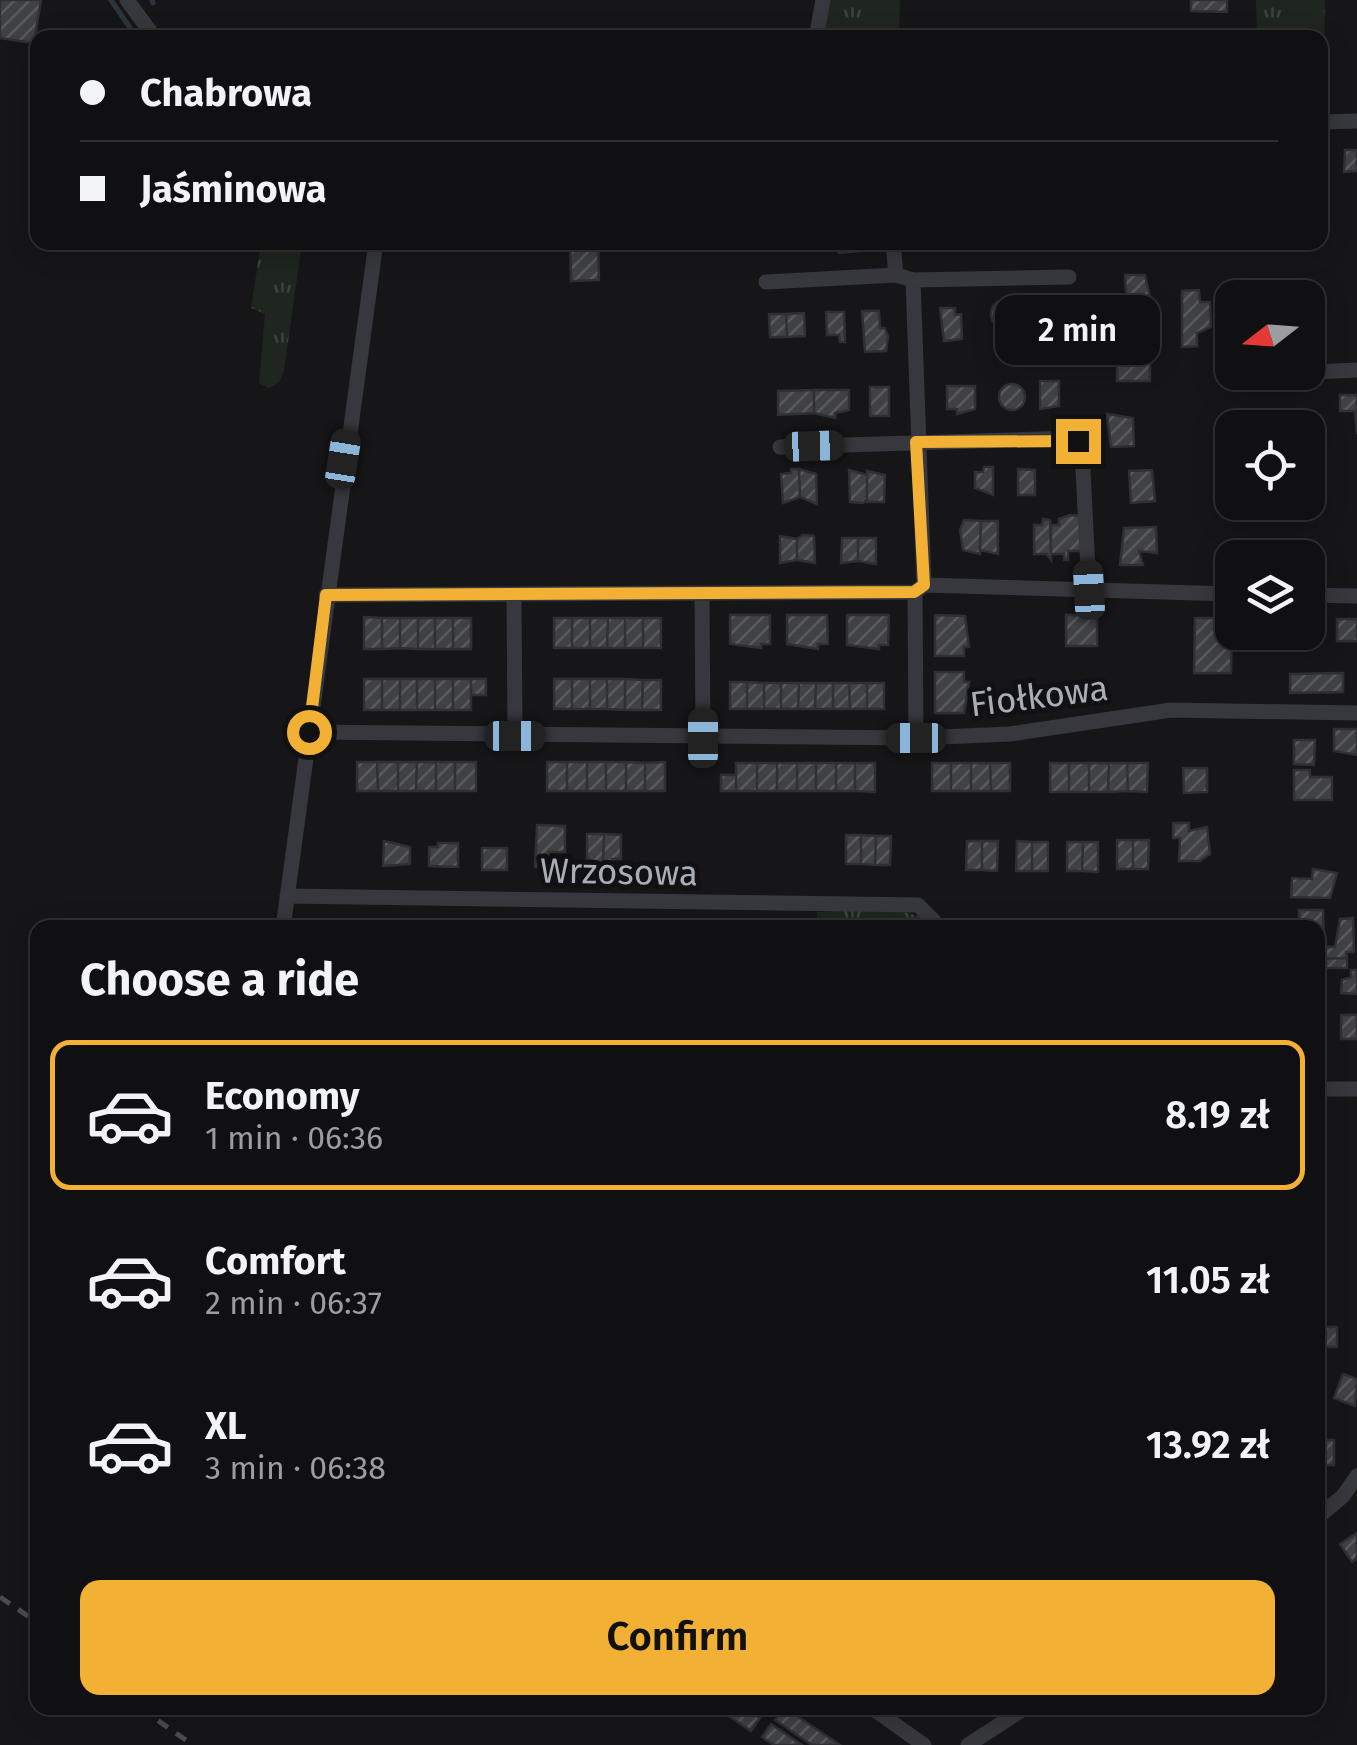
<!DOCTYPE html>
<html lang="en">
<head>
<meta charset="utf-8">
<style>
	:root { --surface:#101012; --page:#19191b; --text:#f1f3f6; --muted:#9c9d9f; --line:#303032; --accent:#f2b134 }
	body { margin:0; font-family:"Fira Sans",sans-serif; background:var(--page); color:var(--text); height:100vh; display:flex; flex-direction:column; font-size:38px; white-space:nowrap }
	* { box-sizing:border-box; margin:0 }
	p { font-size:32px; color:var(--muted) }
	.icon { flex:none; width:55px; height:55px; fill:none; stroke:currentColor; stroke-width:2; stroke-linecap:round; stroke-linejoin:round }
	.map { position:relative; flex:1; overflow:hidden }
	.drawer { position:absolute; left:30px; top:920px; width:1295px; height:795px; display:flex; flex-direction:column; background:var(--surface); border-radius:20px; box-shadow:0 5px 25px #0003,0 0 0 2px var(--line) }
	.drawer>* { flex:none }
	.hud { position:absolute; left:30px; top:30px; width:1298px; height:220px; border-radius:20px; box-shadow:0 5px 25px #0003,0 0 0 2px var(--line); display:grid; align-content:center; height:220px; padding:0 50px; background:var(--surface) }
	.needle { width:65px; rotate:253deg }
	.controls { position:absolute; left:1215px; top:280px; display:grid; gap:20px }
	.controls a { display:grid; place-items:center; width:110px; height:110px; border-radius:20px; background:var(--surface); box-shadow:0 5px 25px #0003,0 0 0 2px var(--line); font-size:50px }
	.end { position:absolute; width:45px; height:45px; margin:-22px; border:12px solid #f2b134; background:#111; box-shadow:0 0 0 5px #111 }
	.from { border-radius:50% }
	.bubble { position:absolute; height:70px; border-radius:20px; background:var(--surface); box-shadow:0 5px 25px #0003,0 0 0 2px var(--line); font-size:32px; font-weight:600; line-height:70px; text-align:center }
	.car { position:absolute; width:30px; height:60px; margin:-30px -15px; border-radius:12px; box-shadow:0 0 8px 2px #0007; background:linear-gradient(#222 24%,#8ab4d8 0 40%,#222 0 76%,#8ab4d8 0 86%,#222 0) }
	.hud b { display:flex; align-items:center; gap:35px; height:95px; font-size:38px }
	.hud b+b { border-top:2px solid var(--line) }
	.hud i { width:25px; height:25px; background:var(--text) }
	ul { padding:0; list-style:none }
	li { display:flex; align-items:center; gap:30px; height:150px; margin:0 20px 15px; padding:0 30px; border:5px solid transparent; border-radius:20px }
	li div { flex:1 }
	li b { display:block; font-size:38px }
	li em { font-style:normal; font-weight:600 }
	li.active { border-color:var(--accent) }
	li>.icon { width:90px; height:90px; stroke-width:1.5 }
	h2 { padding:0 50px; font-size:45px; line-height:120px }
	.primary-button { display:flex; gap:20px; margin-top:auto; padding:20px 50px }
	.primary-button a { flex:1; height:115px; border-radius:20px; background:var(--accent); color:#111; font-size:40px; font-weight:600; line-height:115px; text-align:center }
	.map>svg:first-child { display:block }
	.grass { fill:url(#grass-tufts) }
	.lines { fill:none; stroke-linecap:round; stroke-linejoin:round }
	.stream { stroke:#2c353c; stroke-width:5 }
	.building { fill:url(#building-hatch); stroke:#303034; stroke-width:2.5 }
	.street { stroke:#37383d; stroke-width:15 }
	.rail { stroke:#4a4c52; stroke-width:5; stroke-dasharray:12 10; stroke-linecap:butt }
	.route { stroke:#f2b134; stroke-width:12 }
	.labels { text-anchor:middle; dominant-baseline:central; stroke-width:10; stroke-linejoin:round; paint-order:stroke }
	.street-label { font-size:35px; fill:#a8adb8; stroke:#111113 }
</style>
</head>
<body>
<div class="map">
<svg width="1357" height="1745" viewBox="0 0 1357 1745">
	<defs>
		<pattern id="grass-tufts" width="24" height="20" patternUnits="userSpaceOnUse" patternTransform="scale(2.5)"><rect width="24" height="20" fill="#1e261f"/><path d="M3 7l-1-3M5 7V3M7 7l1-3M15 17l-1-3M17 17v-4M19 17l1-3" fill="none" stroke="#3c433d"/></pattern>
		<pattern id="building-hatch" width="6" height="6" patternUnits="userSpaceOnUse" patternTransform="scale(2.5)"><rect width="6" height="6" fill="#404145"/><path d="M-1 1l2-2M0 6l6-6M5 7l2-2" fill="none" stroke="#595a5e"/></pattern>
	</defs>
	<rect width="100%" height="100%" fill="#161618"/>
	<path class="grass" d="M829 0H900L899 37 821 38Z
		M1256 0H1325L1323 113 1320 38 1257 37Z
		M282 243H302L284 370 279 382 269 388 259 383 265 314 251 308 260 250Z
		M817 912C853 912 908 901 936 927H817Z"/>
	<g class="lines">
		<path class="stream" d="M111 0 137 38
			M152 0 153 3"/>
	</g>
	<path class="building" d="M0 0H41L34 43 0 38Z
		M1191 0H1227V12L1191 11Z
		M1345 150H1357V171L1344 172Z
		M570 242H598L599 280 571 281Z
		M836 242H871V250L839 253Z
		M1125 275H1145L1152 306 1127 307Z
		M1199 290 1200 302H1210L1211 327 1197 333V346L1182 347V291Z
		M991 314a14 14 0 1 1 28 0a14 14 0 1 1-28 0Z
		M1047 301 1049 324 1020 322 1019 305Z
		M940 308H955V315L961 314 962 339 944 341Z
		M862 311H879L880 328H885L888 337 886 351 865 352Z
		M826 312H844L845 342H840L839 335H827Z
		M804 313 805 336 787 337 786 314Z
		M769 314H786L787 337H770Z
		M1308 322H1318L1319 344H1308Z
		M1150 344V363H1117L1116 345Z
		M1117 363H1150V381H1117Z
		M1040 381H1059V406L1040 409Z
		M999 397a13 13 0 1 1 26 0a13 13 0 1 1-26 0Z
		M947 386H975V409L957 414V409H947Z
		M870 387H889V416H870Z
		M814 390H849V410L835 413V418L814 413Z
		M814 390V413L778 415V391Z
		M1340 395H1357V434L1355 411H1340Z
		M1107 414 1133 418 1134 446 1111 447Z
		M984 467H993V495L975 488V472H983Z
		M791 469H799L800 497 783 503 781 474 791 473Z
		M799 469 816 474 817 504 800 497Z
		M1018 469 1035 470V495H1018Z
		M849 470 867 475V499L863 503 850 502Z
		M1152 470 1155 501 1131 503 1129 471Z
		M867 471 885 475 884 502H867Z
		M1070 515 1080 516 1082 551H1068V560H1064V554H1051V525H1059V519Z
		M1043 519 1050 520 1051 560 1047 554H1034V525H1042Z
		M964 520 981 521 980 554 963 550 960 530Z
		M981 521H998V554L980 550Z
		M1156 527 1157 553 1139 551 1143 565H1120L1124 528Z
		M803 535 814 536 815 563 797 560V539Z
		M780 536 797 539V560L780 563Z
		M842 538H858V561L841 563Z
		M858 538H876V564L858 561Z
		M730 615H770V644H761V648L730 644Z
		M787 615H827L828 644H818V649L787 644Z
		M847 615H889L888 645H879V649L847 645Z
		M935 615 965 616 969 647H964V656H935Z
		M1066 615H1097V646H1066Z
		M364 617 382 618V649H364Z
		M382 618H400V648L382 649Z
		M400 618H418V649L400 648Z
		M418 618H435V649H418Z
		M435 618H453V649H435Z
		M453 618H471V649H453Z
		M554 618H572V648H554Z
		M572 618H590V648H572Z
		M590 618H608L607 648H590Z
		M608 618H625V648H607Z
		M625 618H643V648H625Z
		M643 618H661V648H643Z
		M1195 618H1232L1231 673H1194Z
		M1337 619H1357V641H1337Z
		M935 672H964V682H969L964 713H935Z
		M1343 673V692L1290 693V674Z
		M364 679H382V710H364Z
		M382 679H400V710H382Z
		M400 679H417V710H400Z
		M417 679H435V710H417Z
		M435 679H453V710H435Z
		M453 679H471V710H453Z
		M471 679H486V695H471Z
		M554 679H572V709H554Z
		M572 679H590V709H572Z
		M590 679H607V709H590Z
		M607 679H625V710L607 709Z
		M625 679 643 680 642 710H625Z
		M643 680H661V710H642Z
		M730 682H747V709H730Z
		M747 682 764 683V709H747Z
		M764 683H781V709H764Z
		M781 683H799L798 709H781Z
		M799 683H816L815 709H798Z
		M816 683H833V709H815Z
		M833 683H849L850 709H833Z
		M849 683H867V709H850Z
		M867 683H884V709H867Z
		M1334 729H1357V755L1334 751Z
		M1294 740H1315L1314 765 1294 764Z
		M357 762H377L378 791H357Z
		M377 762H398V791H378Z
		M398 762H417L416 791H398Z
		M417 762H436V791H416Z
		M436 762H455V791H436Z
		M455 762H476V791H455Z
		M547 762H567V791H547Z
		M567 762H587V791H567Z
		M587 762H606V791H587Z
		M606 762H626V791H606Z
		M626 762 645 763V791H626Z
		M665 762V791H645V763Z
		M736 763H757V791H736Z
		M757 763H777V791H757Z
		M777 763H797V791H777Z
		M797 763H816V791H797Z
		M816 763H836V791H816Z
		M836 763H855V791H836Z
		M855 763H875V792L855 791Z
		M932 763H951V791H932Z
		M951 763H971V791H951Z
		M971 763H990L991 791H971Z
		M990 763H1010V791H991Z
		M1050 763H1069V792H1050Z
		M1069 763H1089V792H1069Z
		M1089 763H1109L1108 792H1089Z
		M1109 763H1127L1128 791 1108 792Z
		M1127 763H1148L1147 792 1128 791Z
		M1183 768H1207V792L1184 793Z
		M1294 770H1310V777H1332V800H1294Z
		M721 775H736V791H721Z
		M1173 823H1189V831L1207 827 1210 854 1200 861H1179L1180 838H1173Z
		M537 825 565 826V852H549V867H535Z
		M587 834H604L603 863 587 859Z
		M604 834 621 835V859H612L613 863H603Z
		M846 835H861V864H846Z
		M861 835 876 836 875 865 861 864Z
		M876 836H891L890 865H875Z
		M1117 840H1133V869H1117Z
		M1133 840H1149L1148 869H1133Z
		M384 841 410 847V864L383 866Z
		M967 841H982V870H966Z
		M982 841H998L997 871 982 870Z
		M1017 841 1032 842V871H1016Z
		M1032 842H1048V871H1032Z
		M1067 842H1083L1082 871H1067Z
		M1083 842H1098V872L1082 871Z
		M438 843H458V867L429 866V847H438Z
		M482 848H507V870H482Z
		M1313 869 1337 873 1330 898 1291 897 1292 878 1312 879Z
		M1299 910H1323L1324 947H1335L1340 919 1353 918 1354 952H1346L1347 958 1318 959V928H1299Z
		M1347 958V968H1318V959Z
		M1351 970H1357V994L1341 993 1342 980 1351 977Z
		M1341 1015H1357V1039H1341Z
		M1319 1327H1337V1347H1320Z
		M1343 1374 1357 1379 1355 1406 1334 1398Z
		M1318 1440H1334V1465H1318Z
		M1357 1533V1558L1352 1562 1340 1544Z
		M717 1708H745L760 1718 751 1731Z
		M785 1708 840 1745H812L775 1720Z
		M771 1724 802 1745H774L762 1737Z"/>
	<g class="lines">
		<path class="street" d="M127 0 155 38
			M816 38 823 0
			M1320 122 1357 121
			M893 242 896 275
			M913 280 924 585
			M766 282 896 275 913 280 1069 277
			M1226 376 1357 370
			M780 447 1074 438 1082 450 1089 590
			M915 592 916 738
			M326 595 915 592 924 585 1232 594
			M514 595 515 736
			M702 595 703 737
			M1308 595 1357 596
			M309 732 916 738 1010 734 1171 710 1357 713
			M287 896 918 905 941 928
			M283 928 376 242
			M1318 1089H1357
			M1318 1517 1343 1496 1357 1476
			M872 1708 924 1745
			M968 1745 1025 1708"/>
		<path class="rail" d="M0 1597 38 1623
			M140 1708 193 1745"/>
	</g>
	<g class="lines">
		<path class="route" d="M309 732 326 595 914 592 924 585 916 442 1078 441"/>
	</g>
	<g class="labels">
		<g class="street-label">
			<text transform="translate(1039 696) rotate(-7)">Fiołkowa</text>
			<text transform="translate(619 872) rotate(1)">Wrzosowa</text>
		</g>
	</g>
</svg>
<div class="controls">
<a><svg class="needle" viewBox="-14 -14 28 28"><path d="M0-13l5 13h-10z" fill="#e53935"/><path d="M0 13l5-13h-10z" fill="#9c9d9f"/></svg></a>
<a><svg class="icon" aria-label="locate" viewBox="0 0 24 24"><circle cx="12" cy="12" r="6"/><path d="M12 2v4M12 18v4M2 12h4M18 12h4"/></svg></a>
<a><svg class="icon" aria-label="layers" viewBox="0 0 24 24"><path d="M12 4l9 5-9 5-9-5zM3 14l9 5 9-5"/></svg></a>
</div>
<i class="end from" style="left:309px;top:732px"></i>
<i class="end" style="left:1078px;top:441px"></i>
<div class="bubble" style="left:995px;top:295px;width:165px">2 min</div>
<i class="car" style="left:814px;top:446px;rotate:88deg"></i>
<i class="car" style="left:343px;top:459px;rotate:9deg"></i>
<i class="car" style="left:1089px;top:590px;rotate:357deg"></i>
<i class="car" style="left:515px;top:736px;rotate:90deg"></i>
<i class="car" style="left:703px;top:738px;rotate:0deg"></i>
<i class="car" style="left:916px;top:738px;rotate:270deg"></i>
<div class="hud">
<b><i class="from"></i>Chabrowa</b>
<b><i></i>Jaśminowa</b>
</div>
<section class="drawer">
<h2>Choose a ride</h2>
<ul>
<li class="active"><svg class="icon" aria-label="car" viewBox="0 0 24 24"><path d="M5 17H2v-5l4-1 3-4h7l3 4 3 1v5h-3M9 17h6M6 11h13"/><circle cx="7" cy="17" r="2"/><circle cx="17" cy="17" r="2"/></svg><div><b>Economy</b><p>1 min · 06:36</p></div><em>8.19 zł</em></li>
<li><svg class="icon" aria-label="car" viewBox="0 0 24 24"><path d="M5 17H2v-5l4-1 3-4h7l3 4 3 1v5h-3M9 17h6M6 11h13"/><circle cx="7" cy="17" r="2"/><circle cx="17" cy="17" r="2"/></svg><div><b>Comfort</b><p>2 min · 06:37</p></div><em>11.05 zł</em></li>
<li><svg class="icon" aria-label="car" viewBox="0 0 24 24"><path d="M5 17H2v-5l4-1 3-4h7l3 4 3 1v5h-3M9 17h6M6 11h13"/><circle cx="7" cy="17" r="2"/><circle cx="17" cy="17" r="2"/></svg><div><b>XL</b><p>3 min · 06:38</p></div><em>13.92 zł</em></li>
</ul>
<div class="primary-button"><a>Confirm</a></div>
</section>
</div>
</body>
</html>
